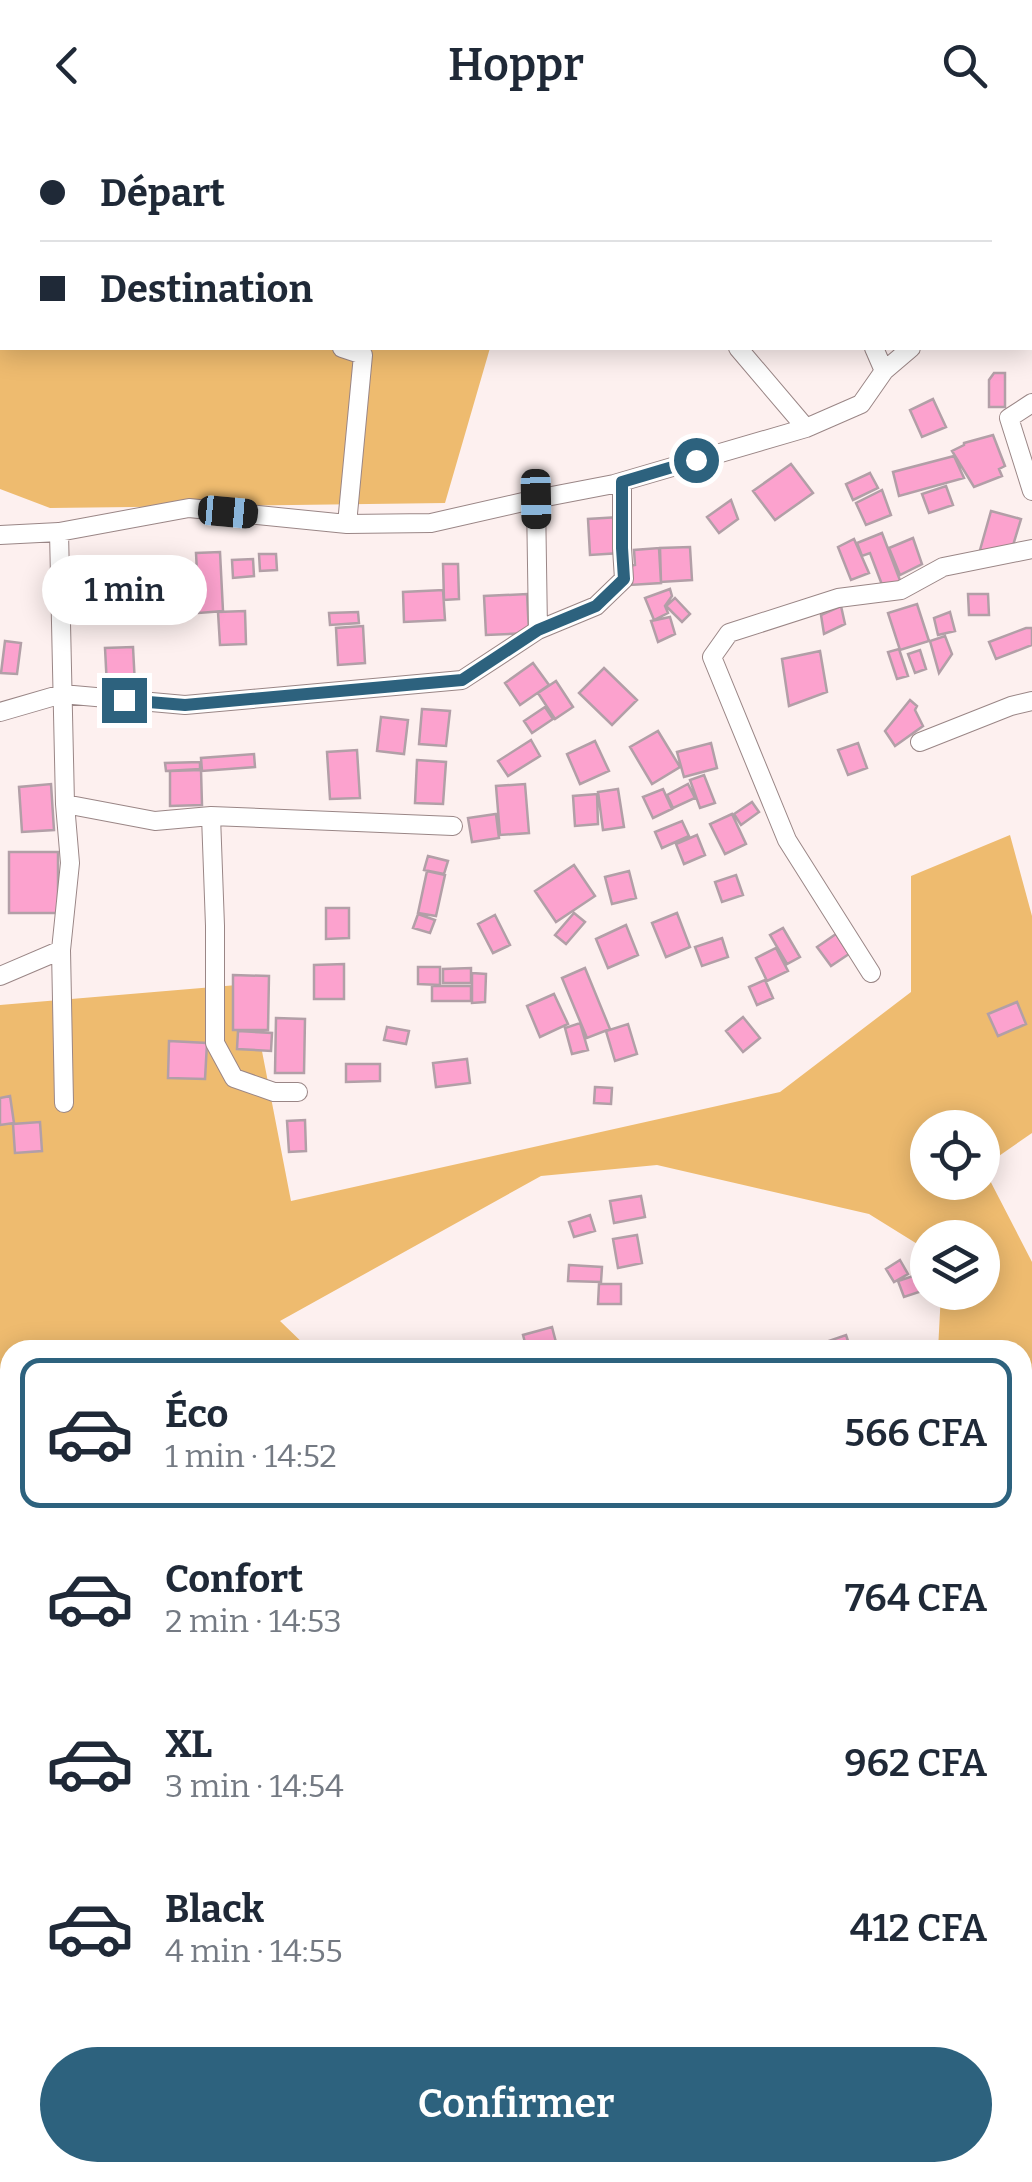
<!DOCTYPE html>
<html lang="fr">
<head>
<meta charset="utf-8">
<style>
	:root { --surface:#fff; --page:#f2f2f3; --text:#1f2937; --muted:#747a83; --line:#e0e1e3; --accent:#2d627e }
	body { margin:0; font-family:Bitter,serif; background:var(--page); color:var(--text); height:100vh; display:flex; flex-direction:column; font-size:38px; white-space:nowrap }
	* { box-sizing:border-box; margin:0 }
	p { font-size:32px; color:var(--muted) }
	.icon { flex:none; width:55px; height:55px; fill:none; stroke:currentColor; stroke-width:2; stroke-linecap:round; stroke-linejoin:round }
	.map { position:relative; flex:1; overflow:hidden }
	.side { position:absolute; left:0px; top:1210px; width:1032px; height:842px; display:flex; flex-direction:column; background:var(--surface); border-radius:30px 30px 0 0; box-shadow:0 5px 25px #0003 }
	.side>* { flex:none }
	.banner { position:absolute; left:0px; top:0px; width:1032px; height:220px; box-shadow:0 5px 25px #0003; display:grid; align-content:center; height:220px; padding:0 40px; background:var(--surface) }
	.tools { position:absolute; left:910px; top:980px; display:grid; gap:20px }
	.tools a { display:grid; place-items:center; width:90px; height:90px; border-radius:50%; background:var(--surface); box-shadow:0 5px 25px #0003; font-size:50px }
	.end { position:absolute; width:45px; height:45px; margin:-22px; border:12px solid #2d627e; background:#fff; box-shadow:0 0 0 5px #fff }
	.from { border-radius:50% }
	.bubble { position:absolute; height:70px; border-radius:35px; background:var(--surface); box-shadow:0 5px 25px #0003; font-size:32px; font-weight:600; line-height:70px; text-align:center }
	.car { position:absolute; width:30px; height:60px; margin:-30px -15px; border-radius:12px; box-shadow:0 0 8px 2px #0007; background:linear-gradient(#222 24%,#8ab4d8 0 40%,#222 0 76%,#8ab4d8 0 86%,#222 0) }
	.banner b { display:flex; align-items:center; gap:35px; height:95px; font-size:38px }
	.banner b+b { border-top:2px solid var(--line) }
	.banner i { width:25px; height:25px; background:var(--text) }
	ul { padding:18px 0 0; list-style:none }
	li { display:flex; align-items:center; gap:30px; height:150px; margin:0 20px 15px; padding:0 20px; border:5px solid transparent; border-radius:20px }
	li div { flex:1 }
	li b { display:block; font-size:38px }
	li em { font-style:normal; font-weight:600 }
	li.selected { border-color:var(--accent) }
	li>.icon { width:90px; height:90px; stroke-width:1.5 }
	.button { display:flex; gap:20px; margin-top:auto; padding:20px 40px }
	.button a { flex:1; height:115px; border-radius:60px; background:var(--accent); color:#fff; font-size:40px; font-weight:600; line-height:115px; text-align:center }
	header { display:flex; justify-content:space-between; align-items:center; height:130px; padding:0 40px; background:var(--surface); font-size:45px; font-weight:600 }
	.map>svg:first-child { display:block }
	.green { fill:#eebb6f; fill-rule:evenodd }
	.building { fill:#fca2ce; stroke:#b29fa7; stroke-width:2.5 }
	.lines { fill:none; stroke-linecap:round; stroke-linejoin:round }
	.street-casing { stroke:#9a8686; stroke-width:20 }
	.street { stroke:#fff; stroke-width:18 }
	.route { stroke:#2d627e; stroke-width:12 }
</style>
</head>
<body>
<header><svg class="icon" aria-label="back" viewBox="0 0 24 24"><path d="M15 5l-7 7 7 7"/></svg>Hoppr<svg class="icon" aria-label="search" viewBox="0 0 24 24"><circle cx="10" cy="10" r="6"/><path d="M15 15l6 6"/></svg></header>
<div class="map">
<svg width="1032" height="2052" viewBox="0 0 1032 2052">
	<rect width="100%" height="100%" fill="#fdf0ef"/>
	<path class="green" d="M0 154H2V218H490L445 373 50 378 0 359Z
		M1010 705 1032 786V1003L983 1037 1032 1132V1454L1023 1455 1022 1220H938L941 1163 982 1162V1108H928L927 1120 869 1084 657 1035 541 1046 280 1191 310 1220H10V1767L0 1761V875L249 854 291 1071 780 962 911 862V746ZM928 998H982V1052H928Z"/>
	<path class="building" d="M994 243H1005V277H989V250Z
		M933 269 946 297 922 307 910 280Z
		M993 305 1005 336 999 339 1002 346 974 357 952 321 964 315V313Z
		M954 326 964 348 899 366 893 342Z
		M791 334 813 363 775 390 753 361Z
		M870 343 878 358 853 370 846 354Z
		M946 356 953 375 929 383 922 364Z
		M882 360 891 385 866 395 856 373Z
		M731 370 738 389 719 403 707 387Z
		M991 381 1021 389 1011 422 980 420Z
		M619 387 621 423 590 425 588 389Z
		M882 403 901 453 884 460 870 423 862 426 857 413Z
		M913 408 922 434 900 445 889 418Z
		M854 409 869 443 851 450 838 417Z
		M690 417 692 450 661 452 660 418Z
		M659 418 661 453 630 455 629 436 635 435 634 420Z
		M220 422 223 481 199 483 196 423Z
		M259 424H276L277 440 260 441Z
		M253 429 254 446 233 448 232 430Z
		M443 434H458L459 469 444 470Z
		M670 459 672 466 665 476 668 483 654 490 645 468Z
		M443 460 445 490 404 492 403 462Z
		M527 464 529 503 486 505 484 466Z
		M968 464H988L989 485H969Z
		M675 468 690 484 682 492 666 476Z
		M917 474 929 511 900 520 888 483Z
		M841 476 845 494 824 504 821 485Z
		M245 481 246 514 220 515 218 482Z
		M358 482 359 493 330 495 329 483Z
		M950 482 955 501 938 505 934 488Z
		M670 487 675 504 658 512 651 491Z
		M363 496 365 533 338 535 336 498Z
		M1026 498H1032V515L996 529 989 512Z
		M945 506 952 524 939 543 930 511Z
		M5 511 21 513 17 544 1 543Z
		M133 517 135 555 107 557 105 518Z
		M899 519 908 546 897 549 888 522Z
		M920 520 926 539 915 543 908 524Z
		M820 521 827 562 789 576 782 529Z
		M533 533 549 555 520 575 505 553Z
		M604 538 637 570 612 595 579 563Z
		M556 551 573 577 555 589 538 563Z
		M910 570 917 576 915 580 923 596 895 616 885 601Z
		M545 577 553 589 532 603 524 591Z
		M422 579 450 581 446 616 419 614Z
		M381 587 408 590 404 624 377 621Z
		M658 601 680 637 652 654 630 617Z
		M531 610 540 626 508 646 498 631Z
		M595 611 609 641 580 654 567 624Z
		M711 613 717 638 684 647 677 622Z
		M858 613 867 638 848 645 838 620Z
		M357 620 360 668 330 669 327 622Z
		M254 624 255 637 202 641 201 628Z
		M417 630 446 632 443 674 415 673Z
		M200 632V639L166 641 165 633Z
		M201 640 202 675 170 676V641Z
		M704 645 715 673 700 678 690 650Z
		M51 654 54 700 22 702 19 657Z
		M525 654 529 703 500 705 496 656Z
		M688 654 695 668 673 678 667 665Z
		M618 659 624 697 603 700 598 662Z
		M663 659 672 679 653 688 643 667Z
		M597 664 598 694 575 696 573 666Z
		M752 672 759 682 741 695 734 684Z
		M496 684 499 708 472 712 468 688Z
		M732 684 746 714 725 724 710 694Z
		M682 691 689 706 662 718 655 702Z
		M697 705 705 725 684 734 676 714Z
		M9 722H58V783H9Z
		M428 726 448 731 444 744 424 740Z
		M574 735 595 766 556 792 535 761Z
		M427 741 445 745 436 786 418 783Z
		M629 741 636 768 612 774 605 747Z
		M736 745 743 765 722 772 715 752Z
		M326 778H349V808L326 809Z
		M574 783 585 792 566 814 555 805Z
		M677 783 690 817 666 827 652 793Z
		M418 784 435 790 430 803 413 798Z
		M495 785 510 815 493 823 478 794Z
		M626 795 638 825 608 838 596 809Z
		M783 798 800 827 787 834 770 805Z
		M836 804 849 824 831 836 817 817Z
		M722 808 728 827 702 836 695 817Z
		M776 818 788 841 767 851 756 828Z
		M344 834V869H314V835Z
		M418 837H440V855L418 854Z
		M471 838V853H443V839Z
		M585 838 610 899 587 908 562 848Z
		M472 843 486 844 485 872 472 873Z
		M233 845 269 846 268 900H233Z
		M765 850 773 868 757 875 749 857Z
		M432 856H471V871H432Z
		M554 864 568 894 540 907 527 876Z
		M1017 872 1026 894 998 906 988 884Z
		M743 887 760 908 743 922 726 901Z
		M276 888 305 889 304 943H275Z
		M580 893 588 920 572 924 565 898Z
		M628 894 637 924 615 931 606 901Z
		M387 897 409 901 406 914 384 910Z
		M238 901 272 903 271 921 237 919Z
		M169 911 207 913 205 949 168 948Z
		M467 929 470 953 436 957 433 933Z
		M346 934H380V951L346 952Z
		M595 957 612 958 611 974 594 973Z
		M10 966 14 993 0 995V968Z
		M305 990 306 1021 289 1022 287 991Z
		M40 992 42 1021 15 1023 13 994Z
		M641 1066 645 1087 614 1093 610 1071Z
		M590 1085 595 1101 574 1107 569 1092Z
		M637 1105 642 1133 618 1138 613 1109Z
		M900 1130 908 1144 894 1152 886 1139Z
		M569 1135 602 1137 601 1152 568 1151Z
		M922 1143 928 1159 904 1167 898 1151Z
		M599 1154H621V1174H598Z
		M552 1197 558 1220H527L523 1205Z
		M846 1205 851 1220H819L817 1215Z
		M10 1403V1461L0 1466V1407Z
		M1022 1481H1032V1519L1022 1518Z
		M1022 1744 1032 1745V1786L1022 1785Z
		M10 1844V1875L0 1878V1847Z
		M694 2042H750L752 2046 744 2052H695L690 2045Z
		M174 2046V2052H127V2047Z"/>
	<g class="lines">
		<defs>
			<path id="street" d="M554 0 557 2
				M791 0 792 2
				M918 0V2
				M0 151H2
				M1030 179H1032
				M342 218 363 225 347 394
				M738 218 806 298
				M874 218 884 241
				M1032 273 1009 288 1032 361
				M59 402 65 674 70 733 61 820 64 973
				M0 405 59 402 189 378 347 394 431 393 536 369 614 354 806 298 861 274 884 241 911 218
				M538 500 596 476 624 449 622 418V352
				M0 582 62 564 185 575 462 550 538 500 536 369
				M920 612 1011 576 1032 571
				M65 674 155 691 211 686 453 696
				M211 686 215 796V913L234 948 274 962H298
				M871 843 787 710 712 527 729 503 838 468 901 460 943 437 1032 419
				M0 846 61 820
				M1022 1466 1032 1465
				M1022 1584H1032
				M1022 1724H1032
				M1022 1792 1032 1793
				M0 1889 10 1891
				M1022 1915H1032
				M1022 1978 1032 1976
				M341 2042V2052
				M507 2042 508 2052
				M986 2042 990 2052
				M4 2052 12 2042
				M814 2052 817 2042"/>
		</defs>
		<use href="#street" class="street-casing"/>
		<use href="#street" class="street"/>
	</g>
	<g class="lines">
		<path class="route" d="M124 570 185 575 462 550 538 500 596 476 624 449 622 418V352L696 330"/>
	</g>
</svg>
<div class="tools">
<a><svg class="icon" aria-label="locate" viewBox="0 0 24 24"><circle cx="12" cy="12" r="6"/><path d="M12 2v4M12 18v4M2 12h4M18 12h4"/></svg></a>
<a><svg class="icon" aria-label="layers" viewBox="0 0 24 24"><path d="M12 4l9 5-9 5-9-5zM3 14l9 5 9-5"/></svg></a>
</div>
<i class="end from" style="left:696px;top:330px"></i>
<i class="end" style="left:124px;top:570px"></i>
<div class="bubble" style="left:42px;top:425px;width:165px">1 min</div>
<i class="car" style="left:536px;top:369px;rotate:179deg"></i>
<i class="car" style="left:228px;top:382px;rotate:95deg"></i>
<div class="banner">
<b><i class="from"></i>Départ</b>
<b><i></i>Destination</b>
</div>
<section class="side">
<ul>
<li class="selected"><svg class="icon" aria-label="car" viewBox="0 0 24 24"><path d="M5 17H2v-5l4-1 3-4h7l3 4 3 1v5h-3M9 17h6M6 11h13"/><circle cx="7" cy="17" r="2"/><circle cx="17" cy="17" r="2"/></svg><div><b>Éco</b><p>1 min · 14:52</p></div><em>566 CFA</em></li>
<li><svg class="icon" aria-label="car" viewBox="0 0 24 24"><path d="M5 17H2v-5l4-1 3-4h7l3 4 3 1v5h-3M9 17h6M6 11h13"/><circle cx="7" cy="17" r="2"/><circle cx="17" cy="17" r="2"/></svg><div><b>Confort</b><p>2 min · 14:53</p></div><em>764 CFA</em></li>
<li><svg class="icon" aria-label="car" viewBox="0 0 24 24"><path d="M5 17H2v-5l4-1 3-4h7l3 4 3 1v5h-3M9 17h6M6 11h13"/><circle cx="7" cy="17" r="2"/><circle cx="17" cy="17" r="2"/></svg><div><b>XL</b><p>3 min · 14:54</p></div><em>962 CFA</em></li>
<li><svg class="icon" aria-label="car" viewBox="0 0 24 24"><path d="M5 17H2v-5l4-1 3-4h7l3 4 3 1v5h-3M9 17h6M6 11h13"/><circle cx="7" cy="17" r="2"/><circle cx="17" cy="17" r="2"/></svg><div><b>Black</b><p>4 min · 14:55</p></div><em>412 CFA</em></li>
</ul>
<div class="button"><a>Confirmer</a></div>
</section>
</div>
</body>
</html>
